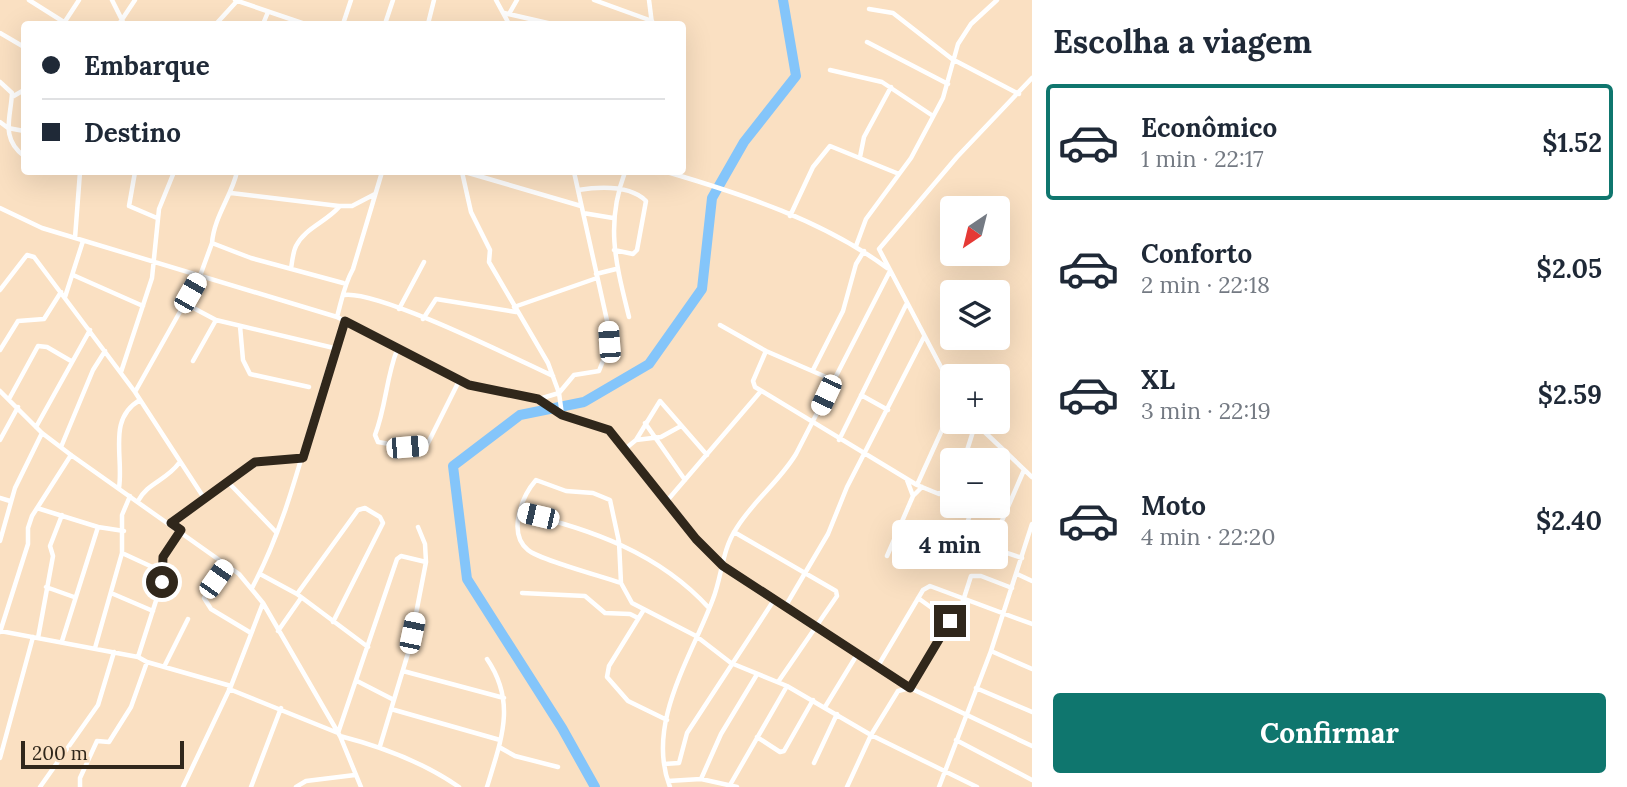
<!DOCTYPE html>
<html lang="pt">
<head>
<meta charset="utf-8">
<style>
	:root { --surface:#fff; --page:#f6f6f7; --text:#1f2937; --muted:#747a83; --line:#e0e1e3; --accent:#0f766e }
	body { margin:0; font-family:Lora,serif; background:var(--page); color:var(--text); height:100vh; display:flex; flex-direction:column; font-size:26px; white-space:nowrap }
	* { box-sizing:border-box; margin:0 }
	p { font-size:23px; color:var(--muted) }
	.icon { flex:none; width:38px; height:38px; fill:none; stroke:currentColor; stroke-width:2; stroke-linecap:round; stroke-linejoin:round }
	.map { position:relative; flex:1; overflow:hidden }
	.side { display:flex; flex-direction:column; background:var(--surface); width:595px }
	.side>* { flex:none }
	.guide { position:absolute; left:21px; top:21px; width:665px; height:154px; border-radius:7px; box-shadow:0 7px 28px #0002; display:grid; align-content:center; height:154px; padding:0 21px; background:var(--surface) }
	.needle { width:46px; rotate:215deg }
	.buttons { position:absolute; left:940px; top:196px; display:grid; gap:14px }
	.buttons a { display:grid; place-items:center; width:70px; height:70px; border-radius:7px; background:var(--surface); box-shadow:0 7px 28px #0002; font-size:35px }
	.scale { position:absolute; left:21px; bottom:18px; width:163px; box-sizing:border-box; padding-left:7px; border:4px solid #30271b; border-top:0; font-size:19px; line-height:24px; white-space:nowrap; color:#30271b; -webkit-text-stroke:5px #fae0c2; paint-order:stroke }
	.end { position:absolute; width:32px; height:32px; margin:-16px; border:9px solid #30271b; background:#fff; box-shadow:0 0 0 4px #fff }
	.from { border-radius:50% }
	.bubble { position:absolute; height:49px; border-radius:7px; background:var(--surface); box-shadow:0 7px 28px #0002; font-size:23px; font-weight:700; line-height:49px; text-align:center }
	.car { position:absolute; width:21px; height:42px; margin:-21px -10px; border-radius:9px; box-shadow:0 0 5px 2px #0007; background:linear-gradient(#fff 24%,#345 0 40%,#fff 0 76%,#345 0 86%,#fff 0) }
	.guide b { display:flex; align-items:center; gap:24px; height:66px; font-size:26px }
	.guide b+b { border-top:2px solid var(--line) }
	.guide i { width:18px; height:18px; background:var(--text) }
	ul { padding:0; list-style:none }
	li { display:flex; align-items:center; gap:21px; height:116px; margin:0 14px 10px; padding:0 7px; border:4px solid transparent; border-radius:7px }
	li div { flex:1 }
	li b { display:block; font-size:26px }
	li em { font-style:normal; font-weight:700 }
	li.selected { border-color:var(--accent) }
	li>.icon { width:63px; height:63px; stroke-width:1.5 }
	h2 { padding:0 21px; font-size:32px; line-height:84px }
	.primary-button { display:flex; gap:14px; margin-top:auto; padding:14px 21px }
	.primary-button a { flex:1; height:80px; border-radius:7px; background:var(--accent); color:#fff; font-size:28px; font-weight:700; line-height:80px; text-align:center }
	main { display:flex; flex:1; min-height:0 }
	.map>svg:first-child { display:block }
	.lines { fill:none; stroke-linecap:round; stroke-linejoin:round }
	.river { stroke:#84c5fa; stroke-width:10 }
	.minor { stroke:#fff; stroke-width:4.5 }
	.route { stroke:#30271b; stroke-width:9 }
</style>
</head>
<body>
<main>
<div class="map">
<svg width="1032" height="787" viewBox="0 0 1032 787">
	<rect width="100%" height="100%" fill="#fae0c2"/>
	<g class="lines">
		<path class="river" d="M595 787 562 728 467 579 453 466 520 415 584 402 649 364 702 289 712 198 744 142 796 76 783 0"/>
		<path class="minor" d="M29 0 67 24
			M112 0 124 24
			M235 0 305 24
			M496 0 509 24
			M594 0 652 21
			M649 0 652 24
			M869 9 893 13 952 59 1019 94
			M504 13 552 24
			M509 14 517 0
			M64 23 79 0
			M119 24 135 0
			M216 24 237 1
			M263 24 268 12
			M343 24 351 0
			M385 24 393 0
			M428 24 434 0
			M0 33 24 47
			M867 42 948 84
			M830 70 882 82 933 116
			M0 82 12 93C11 117 0 138 24 156
			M12 97 24 90
			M0 122 8 128 24 131
			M860 157 864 137 891 87
			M135 172 129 206 157 218
			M462 172 471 212 490 250 489 262 548 363 559 393 562 415
			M465 172 581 206
			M625 172C605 225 616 264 629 317
			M667 172C742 194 824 221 887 268
			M578 190C598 187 630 185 646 201L637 250 633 254 614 250
			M231 193 339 206H352L375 194
			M0 208 42 228 337 317 469 385 538 399 562 415 606 428 696 539 723 566 910 688 1032 746
			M583 213 613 218
			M790 216 813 167 830 146 899 174
			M75 238 80 172
			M212 243C214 217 231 197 237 172
			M856 246 866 219 911 158 943 98 958 44 971 24 997 0
			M291 269C292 262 293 252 296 246 305 228 326 222 339 207
			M596 274 616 269
			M73 275 143 306
			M0 290 27 255 34 257 135 392 204 498
			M344 295C378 290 514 358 553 376
			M65 297 83 241
			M184 303 216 320 334 348
			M514 307 597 278
			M399 309 424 262
			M337 317C342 299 344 285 353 269L382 172
			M423 319 436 299 516 312
			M720 325 766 351 833 380
			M240 326 243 360 250 374 309 387
			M0 350 18 321 44 319 61 292
			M397 350C386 378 386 407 375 435L378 442 407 447 427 445 459 381
			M766 351 753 381 755 387 917 485 939 494 952 486
			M193 361 216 320
			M813 370 843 311 856 264 864 251
			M121 372 152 278 159 209 174 172
			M952 388 879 249 957 157 1032 78
			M0 391 42 433 71 455 239 574 263 603 340 736 361 787
			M135 392 200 276 212 243 251 258 343 283
			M861 395 888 410
			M9 399 38 346 47 347 71 361
			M539 399 559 393 574 375 599 371 608 348V325L574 172
			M974 422 1032 477
			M645 423 685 480
			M36 427 90 330
			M0 440 18 407
			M636 440 661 437 681 426
			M839 440 906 305
			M61 447 93 370 105 351
			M625 449 636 440 660 401 707 455
			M964 460 975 425
			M998 461 1007 453
			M907 480 913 496
			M227 481 276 532
			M917 485 952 408
			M119 488C124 456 107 419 140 400
			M0 498 10 501
			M138 501C147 483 167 480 179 463
			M666 502 761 391
			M973 506 962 538 1022 558
			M37 508 98 527 124 531
			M519 512C591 529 659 553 709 608
			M171 523 255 462 303 458
			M734 532 836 591 837 596 778 682
			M0 541 15 488 42 433
			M991 546 1024 470
			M122 553 161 571
			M887 556 913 496 922 487
			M226 564 204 598 211 609 251 633
			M260 574 297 594 368 647
			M1017 574 1032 581
			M621 583C601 576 540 560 528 550 507 533 522 496 536 480L566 491 593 493 610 500 619 542 621 583 632 603 696 636 731 663 787 686 871 735 977 787
			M46 587 74 597
			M252 588C297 504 310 408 345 321
			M111 593 153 611
			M522 593 585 596 605 613 630 614 638 618
			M297 594 358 510 365 508 380 517 383 523 333 622
			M918 598 950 621
			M785 607 828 534 847 487 924 337
			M643 611 609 666 607 677 628 701 667 720
			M0 631 138 657 147 662 231 686
			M278 631 301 598
			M0 632 28 544V528L32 516 71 455
			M38 638 53 556 50 546 62 515
			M62 641 98 527
			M95 648 122 553V515L130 496
			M991 651 1032 669
			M138 657 162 582 163 557 181 531
			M878 666 923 590 930 586 1032 624
			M164 667 188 619
			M403 671 504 698
			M357 681 394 700
			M976 688 1032 712
			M229 689 338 733 397 559 401 556 426 562
			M825 707 858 653
			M391 709 500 740
			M340 736C383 747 423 762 459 787
			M757 737 780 752 784 751 813 700
			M956 740 1032 780
			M380 746 409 650 426 562 425 544 418 527
			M499 747 515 756 558 767
			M0 758 33 637
			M814 763 837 714
			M664 764 679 763 687 733 774 600
			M701 779 721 734 756 676
			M668 781 701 779 737 787
			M730 785 787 686
			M40 787 98 705 114 652
			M80 787V778L97 741 109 742 131 707 147 662
			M183 787 231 686 263 603
			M251 787 281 708
			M296 787 306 781 355 775
			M487 787C501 740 517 703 487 659
			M670 787C645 724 692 656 713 599 722 576 722 550 736 529 753 501 779 482 796 454L890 271
			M847 787 871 735 898 691 910 688 963 601 971 576H981L1012 588
			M939 787 991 651 1032 524"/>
	</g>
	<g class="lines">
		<path class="route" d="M162 582 163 557 181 530 171 523 255 462 303 458 345 321 469 385 538 399 562 415 609 430 696 539 723 566 910 688 950 621"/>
	</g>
</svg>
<div class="buttons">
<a><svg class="needle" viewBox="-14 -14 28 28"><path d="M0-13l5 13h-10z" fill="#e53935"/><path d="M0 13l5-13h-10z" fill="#747a83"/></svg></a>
<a><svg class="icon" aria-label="layers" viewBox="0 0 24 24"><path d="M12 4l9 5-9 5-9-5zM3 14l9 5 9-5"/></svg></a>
<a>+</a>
<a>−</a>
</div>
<div class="scale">200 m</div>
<i class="end from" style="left:162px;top:582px"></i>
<i class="end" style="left:950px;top:621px"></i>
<div class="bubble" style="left:892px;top:520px;width:116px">4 min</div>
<i class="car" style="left:190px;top:293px;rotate:30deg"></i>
<i class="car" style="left:609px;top:342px;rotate:356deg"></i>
<i class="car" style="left:826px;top:395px;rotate:205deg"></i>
<i class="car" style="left:407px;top:447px;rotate:85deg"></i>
<i class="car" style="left:538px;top:516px;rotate:283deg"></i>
<i class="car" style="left:216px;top:579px;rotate:35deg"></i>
<i class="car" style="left:412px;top:633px;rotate:12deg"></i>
<div class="guide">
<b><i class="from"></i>Embarque</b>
<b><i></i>Destino</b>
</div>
</div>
<section class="side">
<h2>Escolha a viagem</h2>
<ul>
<li class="selected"><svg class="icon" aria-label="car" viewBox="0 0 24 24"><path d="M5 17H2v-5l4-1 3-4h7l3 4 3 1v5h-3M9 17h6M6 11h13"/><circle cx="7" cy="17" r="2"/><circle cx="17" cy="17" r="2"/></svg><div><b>Econômico</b><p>1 min · 22:17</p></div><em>$1.52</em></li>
<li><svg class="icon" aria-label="car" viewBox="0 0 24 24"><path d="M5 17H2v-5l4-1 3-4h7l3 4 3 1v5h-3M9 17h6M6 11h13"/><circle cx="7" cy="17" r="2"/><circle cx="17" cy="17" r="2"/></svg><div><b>Conforto</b><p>2 min · 22:18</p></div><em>$2.05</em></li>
<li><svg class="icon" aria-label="car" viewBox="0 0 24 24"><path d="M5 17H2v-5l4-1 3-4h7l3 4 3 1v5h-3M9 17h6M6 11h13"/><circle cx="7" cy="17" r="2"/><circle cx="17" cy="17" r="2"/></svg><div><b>XL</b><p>3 min · 22:19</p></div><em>$2.59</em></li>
<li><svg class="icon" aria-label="car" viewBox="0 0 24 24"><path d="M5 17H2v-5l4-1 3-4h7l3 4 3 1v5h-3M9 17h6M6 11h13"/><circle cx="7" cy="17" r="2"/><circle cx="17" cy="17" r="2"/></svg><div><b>Moto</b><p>4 min · 22:20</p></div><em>$2.40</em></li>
</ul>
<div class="primary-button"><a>Confirmar</a></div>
</section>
</main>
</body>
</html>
